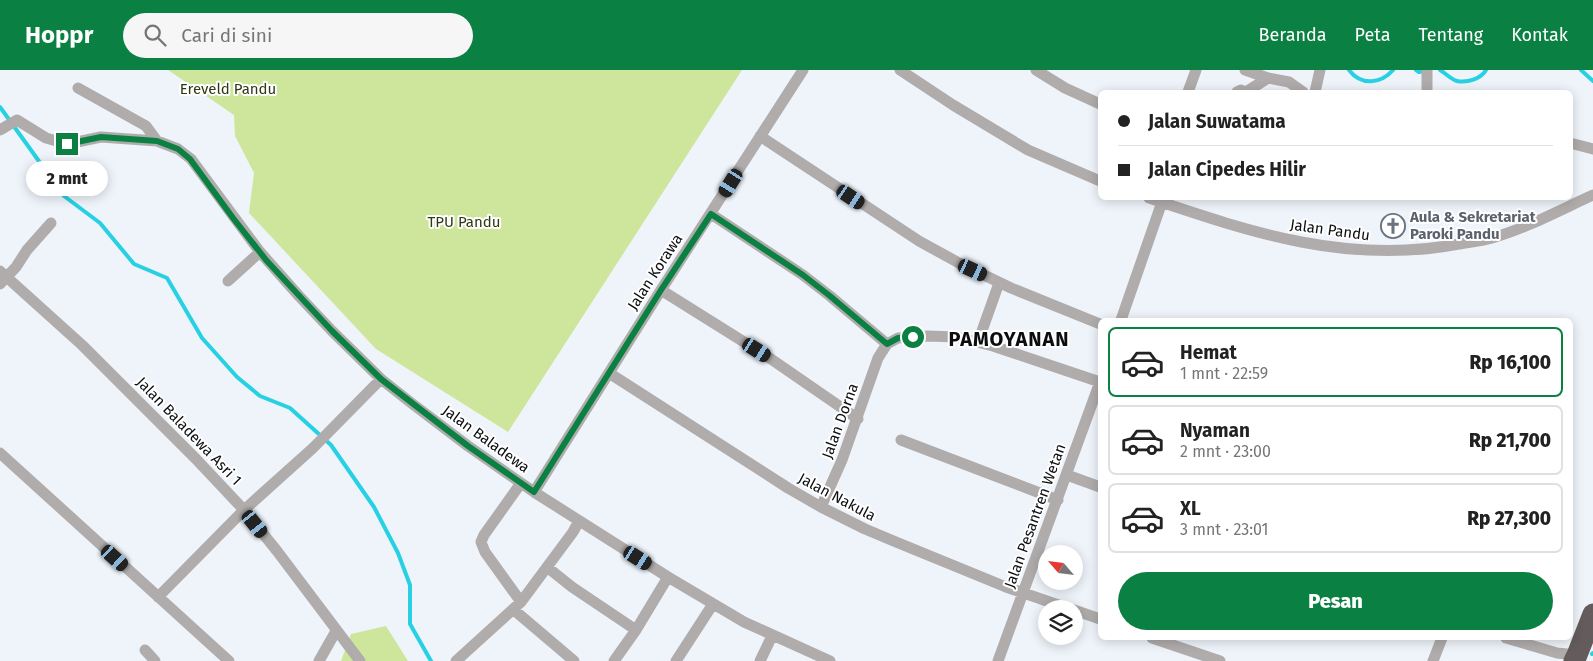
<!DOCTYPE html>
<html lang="id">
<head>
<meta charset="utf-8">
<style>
	:root { --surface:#fff; --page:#f6f6f6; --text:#222; --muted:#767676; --line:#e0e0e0; --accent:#0b8043 }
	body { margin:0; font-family:"Fira Sans",sans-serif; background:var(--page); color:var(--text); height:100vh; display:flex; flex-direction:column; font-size:19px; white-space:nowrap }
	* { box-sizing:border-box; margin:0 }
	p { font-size:16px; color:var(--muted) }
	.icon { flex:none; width:28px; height:28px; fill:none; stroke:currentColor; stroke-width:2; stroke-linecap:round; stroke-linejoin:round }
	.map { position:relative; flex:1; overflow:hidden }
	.sheet { position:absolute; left:1098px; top:248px; width:475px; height:322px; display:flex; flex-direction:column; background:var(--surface); border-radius:8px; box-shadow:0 2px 12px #0003 }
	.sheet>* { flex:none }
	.banner { position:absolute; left:1098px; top:20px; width:475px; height:110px; border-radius:8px; box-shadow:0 2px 12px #0003; display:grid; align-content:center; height:110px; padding:0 20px; background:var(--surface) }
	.needle { width:32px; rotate:298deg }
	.fabs { position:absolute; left:1038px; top:475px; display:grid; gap:10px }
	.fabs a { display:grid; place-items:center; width:45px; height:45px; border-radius:50%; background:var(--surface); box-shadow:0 2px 12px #0003; font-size:25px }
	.end { position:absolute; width:22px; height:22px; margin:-11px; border:6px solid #0b8043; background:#fff; box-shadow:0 0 0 2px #fff }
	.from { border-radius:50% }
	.bubble { position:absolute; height:35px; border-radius:18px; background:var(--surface); box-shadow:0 2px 12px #0003; font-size:16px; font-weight:800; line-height:35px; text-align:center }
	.car { position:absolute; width:15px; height:30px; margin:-15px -8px; border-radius:6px; box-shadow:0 0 4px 1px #0007; background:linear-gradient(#222 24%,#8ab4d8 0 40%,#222 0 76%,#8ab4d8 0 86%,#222 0) }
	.banner b { display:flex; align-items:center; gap:18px; height:48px; font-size:19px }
	.banner b+b { border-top:1px solid var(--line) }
	.banner i { width:12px; height:12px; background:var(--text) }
	ul { padding:9px 0 0; list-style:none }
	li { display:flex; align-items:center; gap:15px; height:70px; margin:0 10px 8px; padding:0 10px; border:2px solid var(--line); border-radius:8px }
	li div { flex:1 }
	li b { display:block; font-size:19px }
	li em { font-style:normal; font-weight:800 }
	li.active { border-color:var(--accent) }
	li>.icon { width:45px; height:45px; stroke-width:1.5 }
	.button { display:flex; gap:10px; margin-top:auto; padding:10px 20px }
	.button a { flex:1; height:58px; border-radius:30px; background:var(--accent); color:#fff; font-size:20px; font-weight:800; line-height:58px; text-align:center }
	header { display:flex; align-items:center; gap:30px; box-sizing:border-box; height:70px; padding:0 25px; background:var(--accent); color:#fff }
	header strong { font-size:24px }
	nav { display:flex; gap:28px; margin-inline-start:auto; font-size:18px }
	.search { width:350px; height:45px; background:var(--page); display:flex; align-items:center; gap:12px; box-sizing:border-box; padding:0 18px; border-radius:28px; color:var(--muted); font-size:19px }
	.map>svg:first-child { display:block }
	.green { fill:#cee69c }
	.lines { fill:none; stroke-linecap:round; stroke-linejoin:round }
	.stream { stroke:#27d1e3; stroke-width:4 }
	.street { stroke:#b0acac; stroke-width:11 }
	.highway { stroke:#645c5c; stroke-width:21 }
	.route { stroke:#0b8043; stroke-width:6 }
	.labels { text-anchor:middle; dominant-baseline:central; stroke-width:4; stroke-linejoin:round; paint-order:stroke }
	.park-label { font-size:15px; fill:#2e3911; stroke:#fff }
	.worship-label { font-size:15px; font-weight:bold; fill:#5b616d; stroke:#fff; text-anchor:start }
	.street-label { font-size:15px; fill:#0b0d0f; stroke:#fff }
	.district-label { font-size:20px; font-weight:bold; letter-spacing:1px; fill:#0b0d0f; stroke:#fff }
</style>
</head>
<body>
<header>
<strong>Hoppr</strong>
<div class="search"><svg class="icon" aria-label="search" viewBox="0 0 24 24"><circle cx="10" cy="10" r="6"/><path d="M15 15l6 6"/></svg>Cari di sini</div>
<nav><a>Beranda</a><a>Peta</a><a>Tentang</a><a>Kontak</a></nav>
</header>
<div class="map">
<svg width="1593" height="591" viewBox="0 0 1593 591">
	<rect width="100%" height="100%" fill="#eef4fa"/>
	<path class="green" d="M168 0H742L508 362 376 279 249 143 254 103 235 66 234 45Z
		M386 556 408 591H341L351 564Z"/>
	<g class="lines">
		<path class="stream" d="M1349 0C1361 16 1381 14 1393 0
			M1416 0 1419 2 1426 0
			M1440 0C1445 3 1452 10 1457 11 1467 13 1481 9 1486 0
			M1581 0 1593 11
			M0 37 64 126 100 153 134 194 167 208 202 268 237 307 260 326 290 338 331 375 374 437 398 483 410 515V554L431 591
			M1592 584 1593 583"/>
		<path class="street" d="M900 0 953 35 1028 80 1100 111
			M1036 0 1065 18 1100 34
			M1245 0 1268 8 1289 12 1303 22
			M1427 0V22
			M78 18 146 56 157 71
			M1188 22 1196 0
			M1237 22 1241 20 1246 22 1268 8
			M1315 22 1320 0
			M0 60 17 50 46 68 67 74 101 67 157 71 178 79 191 89 260 182 299 226 332 261 381 309 410 332 468 376 534 422 668 507 744 552 830 591
			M760 66 919 171 959 193 1011 218 1100 254
			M1570 73 1593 79
			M1149 128C1253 163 1348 195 1459 174 1470 172 1482 171 1492 168 1527 158 1560 140 1593 125
			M711 144 803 205 830 226 887 274
			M0 201 82 275 196 389 244 440 277 481 360 591
			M228 211 260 182
			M0 214 16 197 27 180 51 153
			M661 220 771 289 858 349
			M1121 250 1162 132
			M978 272 999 213
			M609 303 788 418 821 437 865 459 896 472 1006 517 1070 539
			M901 370 1058 430
			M0 383 229 591
			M1067 405 1100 417
			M534 422 661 220 803 0
			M821 437 842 390 878 288 887 274 898 268 928 266 956 267 993 276 1100 312 998 591
			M547 497 572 517 636 560
			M158 527 244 440 313 378 381 309
			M521 532 485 482 481 472 484 465 521 413
			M514 540 574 591
			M1074 540 1100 549
			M1152 568 1220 591
			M1506 568 1557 583 1577 585
			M145 580 155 591
			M319 591 336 561
			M456 591 521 532 573 462 579 451
			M614 591 636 560 668 507
			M676 591 713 534
			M760 591 772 566
			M1433 591 1442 568"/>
		<path class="highway" d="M1574 591 1577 585 1593 544"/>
	</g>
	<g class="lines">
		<path class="route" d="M67 74 101 67 157 71 178 79 190 89 233 148 266 190 332 261 381 309 468 376 534 422 661 220 711 144 803 205 830 226 887 274 898 268 913 267"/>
	</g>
	<defs>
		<symbol id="church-ring" viewBox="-11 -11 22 22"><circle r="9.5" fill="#fff" stroke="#6b7280" stroke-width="1.5"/><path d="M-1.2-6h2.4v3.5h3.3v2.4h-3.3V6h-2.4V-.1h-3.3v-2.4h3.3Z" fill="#6b7280"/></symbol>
	</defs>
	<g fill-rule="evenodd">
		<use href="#church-ring" x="1379" y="142" width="28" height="28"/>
	</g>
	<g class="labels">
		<g class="park-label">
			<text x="228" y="19">Ereveld Pandu</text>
			<text x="464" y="152">TPU Pandu</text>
		</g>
		<g class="worship-label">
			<text x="1410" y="147">Aula &amp; Sekretariat<tspan x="1410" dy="17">Paroki Pandu</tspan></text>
		</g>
		<g class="street-label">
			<text transform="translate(1330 160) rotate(8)">Jalan Pandu</text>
			<text transform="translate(655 202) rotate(-57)">Jalan Korawa</text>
			<text transform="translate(840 351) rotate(-70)">Jalan Dorna</text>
			<text transform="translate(189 361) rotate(46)">Jalan Baladewa Asri 1</text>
			<text transform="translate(486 369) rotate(36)">Jalan Baladewa</text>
			<text transform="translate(837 427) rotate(28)">Jalan Nakula</text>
			<text transform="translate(1035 446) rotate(-70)">Jalan Pesantren Wetan</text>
		</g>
		<g class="district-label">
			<text x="1009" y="269">PAMOYANAN</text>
		</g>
	</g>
</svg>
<div class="fabs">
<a><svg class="needle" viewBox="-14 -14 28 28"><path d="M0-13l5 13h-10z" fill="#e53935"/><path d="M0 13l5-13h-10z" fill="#767676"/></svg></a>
<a><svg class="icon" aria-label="layers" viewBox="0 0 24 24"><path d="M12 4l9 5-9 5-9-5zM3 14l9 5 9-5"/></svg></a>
</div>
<i class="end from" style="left:913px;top:267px"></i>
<i class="end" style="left:67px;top:74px"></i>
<div class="bubble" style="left:26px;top:91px;width:82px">2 mnt</div>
<i class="car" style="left:731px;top:113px;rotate:212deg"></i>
<i class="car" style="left:851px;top:127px;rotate:124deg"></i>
<i class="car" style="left:973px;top:200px;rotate:115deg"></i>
<i class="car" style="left:757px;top:280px;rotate:122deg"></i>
<i class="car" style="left:255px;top:454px;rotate:141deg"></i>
<i class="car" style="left:115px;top:488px;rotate:132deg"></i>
<i class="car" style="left:638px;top:488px;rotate:122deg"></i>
<div class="banner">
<b><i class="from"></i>Jalan Suwatama</b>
<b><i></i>Jalan Cipedes Hilir</b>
</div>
<section class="sheet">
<ul>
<li class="active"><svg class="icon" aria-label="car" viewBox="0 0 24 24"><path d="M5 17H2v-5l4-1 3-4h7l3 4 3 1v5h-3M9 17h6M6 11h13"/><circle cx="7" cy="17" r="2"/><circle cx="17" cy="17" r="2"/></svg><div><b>Hemat</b><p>1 mnt · 22:59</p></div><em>Rp 16,100</em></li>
<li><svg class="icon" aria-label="car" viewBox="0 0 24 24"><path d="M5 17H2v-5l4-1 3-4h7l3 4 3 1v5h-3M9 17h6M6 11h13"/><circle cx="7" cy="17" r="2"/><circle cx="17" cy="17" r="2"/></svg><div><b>Nyaman</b><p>2 mnt · 23:00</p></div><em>Rp 21,700</em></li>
<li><svg class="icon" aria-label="car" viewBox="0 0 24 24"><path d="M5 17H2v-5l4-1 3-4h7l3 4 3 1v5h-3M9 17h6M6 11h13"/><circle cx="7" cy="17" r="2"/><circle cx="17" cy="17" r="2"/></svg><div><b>XL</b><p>3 mnt · 23:01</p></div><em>Rp 27,300</em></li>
</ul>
<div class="button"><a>Pesan</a></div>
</section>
</div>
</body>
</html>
